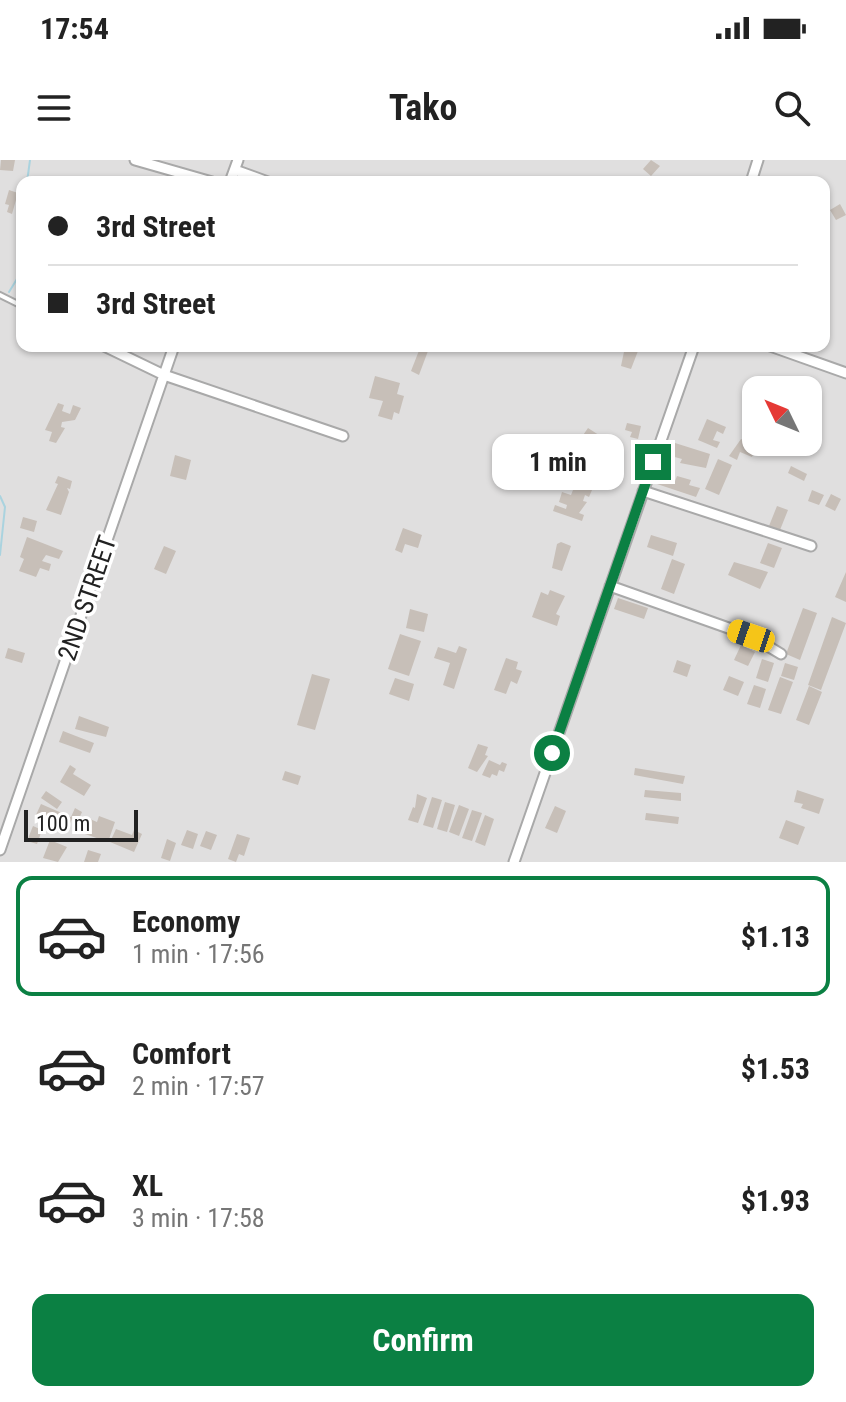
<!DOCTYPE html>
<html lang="en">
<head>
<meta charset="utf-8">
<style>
	:root { --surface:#fff; --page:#f2f2f2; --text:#222; --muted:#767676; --line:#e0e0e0; --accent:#0b8043 }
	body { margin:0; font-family:"Roboto Condensed",sans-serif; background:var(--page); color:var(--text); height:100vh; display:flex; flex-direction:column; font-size:30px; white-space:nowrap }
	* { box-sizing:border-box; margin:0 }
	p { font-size:26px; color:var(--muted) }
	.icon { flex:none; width:44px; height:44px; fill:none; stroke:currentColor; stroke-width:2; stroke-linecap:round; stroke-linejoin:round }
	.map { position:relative; height:702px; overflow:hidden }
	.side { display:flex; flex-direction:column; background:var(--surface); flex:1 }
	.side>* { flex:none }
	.banner { position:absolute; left:16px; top:16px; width:814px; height:176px; border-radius:16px; box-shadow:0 2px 6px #0004; display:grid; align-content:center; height:176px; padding:0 32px; background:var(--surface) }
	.needle { width:52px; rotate:313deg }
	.tools { position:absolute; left:742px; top:216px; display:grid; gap:16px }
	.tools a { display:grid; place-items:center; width:80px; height:80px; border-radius:16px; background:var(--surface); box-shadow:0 2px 6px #0004; font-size:40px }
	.scale { position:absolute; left:24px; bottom:20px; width:114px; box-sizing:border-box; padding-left:8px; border:4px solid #222; border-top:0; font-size:22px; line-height:28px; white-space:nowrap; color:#222; -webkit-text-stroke:6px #fff; paint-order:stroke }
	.end { position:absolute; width:36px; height:36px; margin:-18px; border:10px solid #0b8043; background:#fff; box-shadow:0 0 0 4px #fff }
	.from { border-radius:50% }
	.bubble { position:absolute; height:56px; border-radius:16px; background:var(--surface); box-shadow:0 2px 6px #0004; font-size:26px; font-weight:700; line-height:56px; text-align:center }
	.car { position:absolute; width:24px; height:48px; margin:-24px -12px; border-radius:10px; box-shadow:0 0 6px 2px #0007; background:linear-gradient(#f5c518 24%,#345 0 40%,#f5c518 0 76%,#345 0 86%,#f5c518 0) }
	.banner b { display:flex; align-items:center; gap:28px; height:76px; font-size:30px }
	.banner b+b { border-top:2px solid var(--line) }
	.banner i { width:20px; height:20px; background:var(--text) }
	ul { padding:14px 0 0; list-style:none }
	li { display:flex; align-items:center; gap:24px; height:120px; margin:0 16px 12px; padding:0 16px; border:4px solid transparent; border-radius:16px }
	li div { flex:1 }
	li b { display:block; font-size:30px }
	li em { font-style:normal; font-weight:700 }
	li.active { border-color:var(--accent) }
	li>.icon { width:72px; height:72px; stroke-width:1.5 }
	.primary-button { display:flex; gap:16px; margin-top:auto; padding:16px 32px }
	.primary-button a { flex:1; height:92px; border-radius:16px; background:var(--accent); color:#fff; font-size:32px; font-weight:700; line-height:92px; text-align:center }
	.status { display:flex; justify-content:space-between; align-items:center; height:56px; padding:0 40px; background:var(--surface); direction:ltr }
	.status svg { height:22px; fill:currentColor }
	header { display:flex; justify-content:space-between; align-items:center; height:104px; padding:0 32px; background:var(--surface); font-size:36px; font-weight:700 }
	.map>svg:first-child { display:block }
	.residential { fill:#e0dfdf; fill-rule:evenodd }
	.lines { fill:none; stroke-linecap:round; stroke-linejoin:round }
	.stream { stroke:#aad3df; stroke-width:2 }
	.building { fill:#c7bfb8 }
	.service-casing { stroke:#a9a9a9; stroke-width:8 }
	.minor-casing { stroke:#a9a9a9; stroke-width:13 }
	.service { stroke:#fff; stroke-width:4 }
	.minor { stroke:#fff; stroke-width:9 }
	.route { stroke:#0b8043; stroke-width:10 }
	.labels { text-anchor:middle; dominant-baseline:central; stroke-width:7; stroke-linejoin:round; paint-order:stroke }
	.street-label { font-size:26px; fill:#222; stroke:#fff }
</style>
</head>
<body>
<div class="status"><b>17:54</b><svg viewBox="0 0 49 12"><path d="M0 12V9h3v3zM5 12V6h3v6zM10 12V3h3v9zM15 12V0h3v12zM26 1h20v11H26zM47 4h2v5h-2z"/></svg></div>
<header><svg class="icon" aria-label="menu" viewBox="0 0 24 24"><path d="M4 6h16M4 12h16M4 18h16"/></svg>Tako<svg class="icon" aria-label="search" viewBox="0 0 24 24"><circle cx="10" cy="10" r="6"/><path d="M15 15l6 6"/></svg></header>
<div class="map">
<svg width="846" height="702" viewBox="0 0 846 702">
	<rect width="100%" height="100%" fill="#f2efe9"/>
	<path class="residential" d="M0 0H846V702H0ZM22 22H824V186H22ZM756 230H808V282H756Z"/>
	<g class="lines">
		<path class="stream" d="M27 22 30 0
			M9 132 20 114 17 97 22 66
			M0 336 5 347 0 395"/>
	</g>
	<path class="building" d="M1 0H15L13 11 0 10Z
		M651 0 660 6 651 16 643 9Z
		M9 30 18 33 12 54 7 52 9 45 5 44Z
		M840 44 846 55 836 60 830 50Z
		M625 187 638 191 631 209 621 206Z
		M420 188 428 191 419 215 411 211Z
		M375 216 400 223 397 234 404 236 399 254 394 252 392 260 378 256 383 241 369 238Z
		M58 243 64 245 62 251 70 254 73 245 81 248 75 260 62 262 61 267 65 268 56 283 49 281 52 272 45 270Z
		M707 259 726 267 723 274 717 271 713 280 720 282 717 288 698 280Z
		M627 263 641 266 638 279 630 277 632 272 625 270Z
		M588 268 605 279 599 288 596 286 587 303 582 299 585 294 580 291 585 285 579 281Z
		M741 279 756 286 752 297 740 292 737 300 729 296Z
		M675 283 710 294 706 308 680 303 682 299 671 296Z
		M175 295 191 300 186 320 170 316Z
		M718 299 732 305 719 335 705 329Z
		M791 306 807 314 804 321 788 313Z
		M660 315 675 321 677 316 691 320 689 325 700 328 696 337 657 324Z
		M58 316 72 321 70 329 67 328 69 332 61 355 46 350 58 324 55 323Z
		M562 319 592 330 589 337 585 335 583 341 587 342 579 353 584 355 582 361 553 351 555 345 566 349 567 345 559 342 562 332 571 335 573 330 560 326Z
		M812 330 824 335 819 345 808 341Z
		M831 334 841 339 835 351 825 346Z
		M777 346 788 350 780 370 769 366Z
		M23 357 37 361 34 372 20 368Z
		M403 368 422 375 418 388 405 384 402 393 395 390Z
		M651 375 677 383 673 396 647 387Z
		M27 377 63 391 59 399 46 395 42 401 51 404 49 411 40 408 36 417 19 411 24 399 20 397Z
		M561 382 571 386 562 411 552 408 557 384Z
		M768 383 782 388 774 408 760 403Z
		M164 386 176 391 166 414 154 409Z
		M672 399 685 404 674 434 661 429Z
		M734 402 768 412 760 429 728 415Z
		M846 412V442L835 437Z
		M550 430 565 436 556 454 560 456 557 466 532 457 541 432 548 435Z
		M618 438 648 448 644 459 614 449Z
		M803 448 817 453 800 500 786 494Z
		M410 449 428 454 424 472 406 468Z
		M832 457 846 463 821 530 808 525Z
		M400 474 421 481 409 516 388 509Z
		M741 485 755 492 748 506 734 500Z
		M459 486 467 489 454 529 443 525 450 503 434 498 438 487 456 493Z
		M8 488 25 493 22 503 5 498Z
		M506 498 518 502 516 509 522 511 517 524 511 521 506 534 494 530Z
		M762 499 774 503 768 522 756 518Z
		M677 500 691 505 687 517 673 512Z
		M785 503 798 507 794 520 781 516Z
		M312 514 330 519 315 570 297 565Z
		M729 516 744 522 738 536 723 530Z
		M780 517 793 522 781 554 768 550Z
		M395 518 414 524 409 541 389 534Z
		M754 525 766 529 760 548 747 544Z
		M809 526 822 532 809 565 796 560Z
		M79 556 109 567 106 577 75 569Z
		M63 571 94 583 90 593 59 582Z
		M478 584 488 587 485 595 488 596 477 612 468 608Z
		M489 600 500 605 502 602 507 604 504 612 499 610 497 616 492 614 490 618 482 615Z
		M70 605 76 609 73 614 91 625 84 636 60 622Z
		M635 608 685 616 683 624 634 615Z
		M285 611 301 616 298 625 282 620Z
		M645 630 681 633V641L644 637Z
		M797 630 824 639 819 654 801 648 803 644 794 642Z
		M46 631 62 642 57 649 41 638Z
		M417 634 427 638 418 663 408 660 413 647 415 648Z
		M432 637 442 640 433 668 423 665Z
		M445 642 455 645 447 672 437 669Z
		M41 644 71 657 75 648 82 652 78 661 72 659 67 670 53 663 54 660 51 658 49 664 35 657Z
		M459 645 469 649 459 676 449 672Z
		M555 646 566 651 557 673 545 668Z
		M472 650 482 653 472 681 462 678Z
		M646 653 679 657 678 664 645 660Z
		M485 655 494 659 485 686 475 682Z
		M99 656 115 662 108 682 85 674 90 659 97 662Z
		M786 660 805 667 798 685 779 678Z
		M33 666 42 670 37 684 27 681Z
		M116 669 132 675 134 670 142 674 134 692 110 682Z
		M187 670 198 674 193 689 181 685Z
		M206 671 217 675 211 690 200 686Z
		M237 674 250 678 244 696 239 694 236 702 228 699Z
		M167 679 176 683 170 701 161 698Z
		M50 680 67 687 58 702 43 698Z
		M88 690 101 694 98 702H84Z"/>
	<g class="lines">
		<defs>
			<path id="service" d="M0 135 22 146"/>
			<path id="minor" d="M135 0 212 22
				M235 10 268 22
				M230 22 238 0
				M751 22 758 0
				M104 186 164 215 343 276
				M770 186 846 213
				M643 331 811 386
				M610 426 751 476 781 494
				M0 690 174 186
				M514 702 694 186"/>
		</defs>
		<use href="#service" class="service-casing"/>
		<use href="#minor" class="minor-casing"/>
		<use href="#service" class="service"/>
		<use href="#minor" class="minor"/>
	</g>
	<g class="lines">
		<path class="route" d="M552 593 653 302"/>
	</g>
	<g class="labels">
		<g class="street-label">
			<text transform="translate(87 438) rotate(-71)">2ND STREET</text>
		</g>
	</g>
</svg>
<div class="tools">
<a><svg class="needle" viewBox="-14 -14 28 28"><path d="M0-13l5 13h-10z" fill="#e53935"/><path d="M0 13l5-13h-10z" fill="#767676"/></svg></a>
</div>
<div class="scale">100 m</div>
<i class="end from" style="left:552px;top:593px"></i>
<i class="end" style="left:653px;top:302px"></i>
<div class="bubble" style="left:492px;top:274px;width:132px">1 min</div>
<i class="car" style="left:751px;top:476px;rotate:289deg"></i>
<div class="banner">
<b><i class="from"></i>3rd Street</b>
<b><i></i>3rd Street</b>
</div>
</div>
<section class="side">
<ul>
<li class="active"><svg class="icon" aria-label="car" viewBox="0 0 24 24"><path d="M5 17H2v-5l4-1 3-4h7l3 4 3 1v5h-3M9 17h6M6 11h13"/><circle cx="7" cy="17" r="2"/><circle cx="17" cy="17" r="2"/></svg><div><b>Economy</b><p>1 min · 17:56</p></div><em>$1.13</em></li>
<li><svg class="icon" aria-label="car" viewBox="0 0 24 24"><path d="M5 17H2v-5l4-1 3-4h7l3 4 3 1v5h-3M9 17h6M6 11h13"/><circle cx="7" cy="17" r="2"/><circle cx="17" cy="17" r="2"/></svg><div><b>Comfort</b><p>2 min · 17:57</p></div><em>$1.53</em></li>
<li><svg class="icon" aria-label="car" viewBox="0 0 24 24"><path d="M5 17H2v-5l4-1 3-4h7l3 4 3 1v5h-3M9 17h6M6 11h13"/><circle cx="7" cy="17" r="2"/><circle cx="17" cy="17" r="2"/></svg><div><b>XL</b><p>3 min · 17:58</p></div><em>$1.93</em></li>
</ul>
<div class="primary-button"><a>Confirm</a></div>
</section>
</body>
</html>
